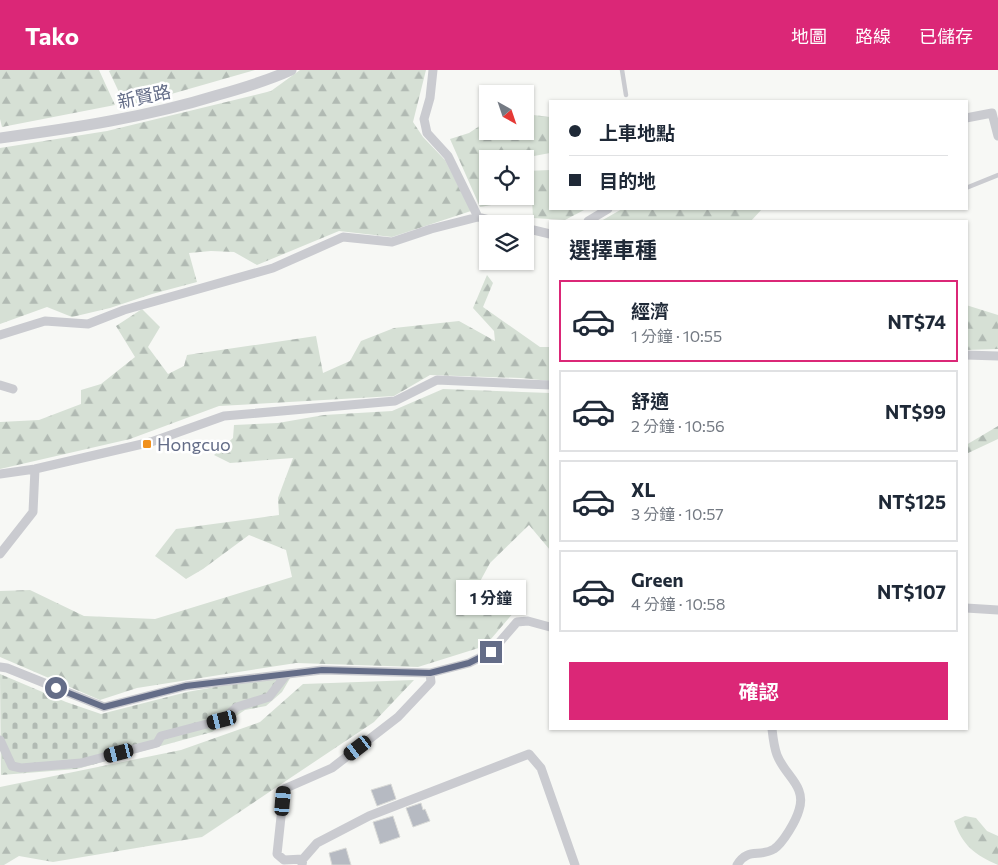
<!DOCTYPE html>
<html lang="zh-TW">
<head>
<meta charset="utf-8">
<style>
	:root { --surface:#fff; --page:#f2f2f3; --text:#1f2937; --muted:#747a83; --line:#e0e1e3; --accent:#db2777 }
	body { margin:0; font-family:Commissioner,"Noto Sans TC",sans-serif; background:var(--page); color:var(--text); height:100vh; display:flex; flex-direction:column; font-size:19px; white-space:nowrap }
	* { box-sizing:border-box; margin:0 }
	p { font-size:16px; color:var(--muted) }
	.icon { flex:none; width:28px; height:28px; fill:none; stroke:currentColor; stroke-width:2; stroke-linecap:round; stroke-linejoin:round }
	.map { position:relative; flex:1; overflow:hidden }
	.drawer { position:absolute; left:549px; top:150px; width:419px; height:510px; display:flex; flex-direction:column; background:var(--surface); border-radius:0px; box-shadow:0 1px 4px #0004 }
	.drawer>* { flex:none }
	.guide { position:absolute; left:549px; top:30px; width:419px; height:110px; border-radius:0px; box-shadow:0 1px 4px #0004; display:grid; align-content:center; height:110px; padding:0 20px; background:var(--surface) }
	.needle { width:32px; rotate:140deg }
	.controls { position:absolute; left:479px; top:15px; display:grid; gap:10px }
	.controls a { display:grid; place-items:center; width:55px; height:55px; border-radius:0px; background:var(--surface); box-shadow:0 1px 4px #0004; font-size:25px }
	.end { position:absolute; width:22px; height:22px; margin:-11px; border:6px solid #646d88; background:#fff; box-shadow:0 0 0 2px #fff }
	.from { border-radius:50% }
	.bubble { position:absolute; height:35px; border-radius:0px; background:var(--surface); box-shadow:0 1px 4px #0004; font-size:16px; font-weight:700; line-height:35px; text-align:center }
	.car { position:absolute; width:15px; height:30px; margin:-15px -8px; border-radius:6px; box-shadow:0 0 4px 1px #0007; background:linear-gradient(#222 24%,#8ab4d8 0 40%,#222 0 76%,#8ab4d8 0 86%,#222 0) }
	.guide b { display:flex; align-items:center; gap:18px; height:48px; font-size:19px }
	.guide b+b { border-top:1px solid var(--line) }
	.guide i { width:12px; height:12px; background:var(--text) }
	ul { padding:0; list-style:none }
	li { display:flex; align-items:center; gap:15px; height:82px; margin:0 10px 8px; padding:0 10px; border:2px solid var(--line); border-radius:0px }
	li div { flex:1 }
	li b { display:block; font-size:19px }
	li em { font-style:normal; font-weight:700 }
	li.current { border-color:var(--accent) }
	li>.icon { width:45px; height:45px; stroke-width:1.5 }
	h2 { padding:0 20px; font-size:22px; line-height:60px }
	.primary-button { display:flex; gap:10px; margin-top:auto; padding:10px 20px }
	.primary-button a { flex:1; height:58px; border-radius:0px; background:var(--accent); color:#fff; font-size:20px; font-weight:700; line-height:58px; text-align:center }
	header { display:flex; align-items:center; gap:30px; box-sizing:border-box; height:70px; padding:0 25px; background:var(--accent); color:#fff }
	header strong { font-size:24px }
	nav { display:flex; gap:28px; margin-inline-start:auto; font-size:18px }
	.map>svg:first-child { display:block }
	.forest { fill:url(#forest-firs) }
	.cemetery { fill:url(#cemetery-stones) }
	.building { fill:#b6bac2; stroke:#d9dad7 }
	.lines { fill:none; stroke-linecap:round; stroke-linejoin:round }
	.service { stroke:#cacbd0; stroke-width:4.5 }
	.minor { stroke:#cacbd0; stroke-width:9 }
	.tertiary { stroke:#cacbd0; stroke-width:11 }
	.route { stroke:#646d88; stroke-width:6 }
	.poi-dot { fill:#f1901c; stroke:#fff; stroke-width:2 }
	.labels { text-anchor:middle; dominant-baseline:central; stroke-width:5; stroke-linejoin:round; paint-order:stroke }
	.street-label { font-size:18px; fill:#646d88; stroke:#fff }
	.poi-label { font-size:18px; fill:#646d88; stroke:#fff; text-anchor:start }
</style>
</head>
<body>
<header>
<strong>Tako</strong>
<nav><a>地圖</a><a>路線</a><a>已儲存</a></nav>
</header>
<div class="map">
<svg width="998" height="795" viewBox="0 0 998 795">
	<defs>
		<pattern id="forest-firs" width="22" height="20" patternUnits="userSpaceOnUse" patternTransform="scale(1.25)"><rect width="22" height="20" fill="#d6e0d5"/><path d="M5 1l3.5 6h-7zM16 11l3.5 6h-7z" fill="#b1bab3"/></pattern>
		<pattern id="cemetery-stones" width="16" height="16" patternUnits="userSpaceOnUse" patternTransform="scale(1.25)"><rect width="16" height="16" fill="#d6e0d5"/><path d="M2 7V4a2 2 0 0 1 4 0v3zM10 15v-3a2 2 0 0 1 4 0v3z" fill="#b1bab3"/></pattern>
	</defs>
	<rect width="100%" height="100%" fill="#f7f8f5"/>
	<path class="forest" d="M0 0H99L115 35 2 57 0 49Z
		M111 0H255L126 37 109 1Z
		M300 0H426L413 52 423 67 445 90 471 141 392 167 339 161 257 195 234 182 211 181 189 183 197 212 152 224 110 238 72 247 47 237 0 254V78L107 61 271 21Z
		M525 44 550 47V83L518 89H488V126H525V101L550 100V139H586L565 150 533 148 532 128 480 137 450 69 469 63 487 51 488 61H525Z
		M622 139H762L751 151H601Z
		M487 205 493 213 483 237 540 277H550V311L521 308 430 305 394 326 219 336 130 369 0 399V352L39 350 81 334V320L101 314 135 287 116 256 142 239 160 257 148 277 168 304 184 296 187 285 316 266 323 303 350 291 361 271 394 258 459 251 495 271 494 261 473 238Z
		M966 235 998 245V279L966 280Z
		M443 319 550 323V480L529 455 490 493 470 530 514 542 485 576 418 597 296 593 137 618 100 630 0 587V521L30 520 84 546 155 549 292 507 286 480 249 465 203 499 186 509 155 486 176 459 279 445 278 428 293 388 230 393 214 385 233 368 234 355 278 353 324 345 392 341Z
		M998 356V369L966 384V375Z
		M414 610 374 652 202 767 53 792 19 786 4 795H0V717L181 680 260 652 303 614Z
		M965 746 976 748 987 761 998 766V795C975 785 962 775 954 751Z"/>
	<path class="cemetery" d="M0 604 66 632 101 644 187 622 232 614 292 605 282 622 266 636 245 640 212 662 77 699 1 705Z"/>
	<path class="building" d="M391 714 396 729 377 736 371 720Z
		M421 733 423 740 425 739 430 751 413 757 406 738Z
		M393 746 400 767 380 774 373 752Z
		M346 778 351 795H332L329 783Z"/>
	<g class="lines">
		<path class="service" d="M622 0 626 25
			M966 118 998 105"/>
		<path class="minor" d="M966 48 992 43 998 66
			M478 147 506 154
			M588 151 608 139
			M525 158 550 164
			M0 265 45 251 88 254 124 240 273 198 343 167 392 172 431 159 478 147 448 86 427 63 424 49 430 28 433 0
			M966 285 998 286
			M0 315 13 319
			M0 404 35 399 151 372 224 346 395 331 437 310 550 315
			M0 484 33 442 35 399
			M966 538 998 540
			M0 597 7 598 104 637 186 616 322 600 430 603
			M0 670 12 696 21 698 81 693 157 673 161 666 222 650 237 637 269 627 286 605
			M303 789 284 790 277 784 284 719 332 698 398 647 431 612 430 603 469 593 491 582 517 552 528 551 550 557
			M302 795 303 789 317 773 369 746 529 684 541 698 575 795
			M737 795C748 777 759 788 774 779 783 773 796 751 799 740 807 716 785 706 777 685 774 677 773 668 772 659"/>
		<path class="tertiary" d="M0 68C74 58 147 47 218 25 243 18 267 11 291 0"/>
	</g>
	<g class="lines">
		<path class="route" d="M56 618 104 637 186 616 322 600 430 603 469 593 491 582"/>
	</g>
	<rect class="poi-dot" x="142" y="369" width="10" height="10" rx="2.5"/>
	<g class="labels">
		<g class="street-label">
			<text transform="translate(144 26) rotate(-12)">新賢路</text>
		</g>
		<g class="poi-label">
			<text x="157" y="374">Hongcuo</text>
		</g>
	</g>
</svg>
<div class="controls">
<a><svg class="needle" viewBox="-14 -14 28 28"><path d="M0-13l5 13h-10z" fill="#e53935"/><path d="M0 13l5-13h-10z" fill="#747a83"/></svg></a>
<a><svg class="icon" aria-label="locate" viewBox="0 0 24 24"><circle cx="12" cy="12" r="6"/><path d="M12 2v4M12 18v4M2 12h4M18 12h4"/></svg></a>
<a><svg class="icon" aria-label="layers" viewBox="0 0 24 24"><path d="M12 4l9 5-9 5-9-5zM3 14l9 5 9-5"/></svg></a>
</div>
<i class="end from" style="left:56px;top:618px"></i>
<i class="end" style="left:491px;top:582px"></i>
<div class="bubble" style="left:456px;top:510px;width:70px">1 分鐘</div>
<i class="car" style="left:222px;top:650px;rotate:256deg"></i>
<i class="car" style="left:358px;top:678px;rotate:233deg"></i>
<i class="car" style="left:119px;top:683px;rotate:256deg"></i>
<i class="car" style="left:283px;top:731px;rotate:5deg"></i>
<div class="guide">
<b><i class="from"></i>上車地點</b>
<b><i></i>目的地</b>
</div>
<section class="drawer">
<h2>選擇車種</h2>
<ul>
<li class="current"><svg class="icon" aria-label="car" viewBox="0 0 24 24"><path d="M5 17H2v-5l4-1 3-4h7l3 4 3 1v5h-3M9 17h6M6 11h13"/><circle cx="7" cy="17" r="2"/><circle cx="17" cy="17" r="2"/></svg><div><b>經濟</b><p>1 分鐘 · 10:55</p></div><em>NT$74</em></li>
<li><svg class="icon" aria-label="car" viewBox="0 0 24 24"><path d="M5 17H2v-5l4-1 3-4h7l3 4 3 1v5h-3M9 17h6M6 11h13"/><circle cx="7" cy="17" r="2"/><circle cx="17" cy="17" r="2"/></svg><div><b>舒適</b><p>2 分鐘 · 10:56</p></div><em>NT$99</em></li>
<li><svg class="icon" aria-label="car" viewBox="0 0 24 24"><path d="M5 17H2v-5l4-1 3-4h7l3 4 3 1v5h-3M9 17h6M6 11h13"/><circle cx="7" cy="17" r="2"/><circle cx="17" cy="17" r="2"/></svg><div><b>XL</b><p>3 分鐘 · 10:57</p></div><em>NT$125</em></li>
<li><svg class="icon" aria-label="car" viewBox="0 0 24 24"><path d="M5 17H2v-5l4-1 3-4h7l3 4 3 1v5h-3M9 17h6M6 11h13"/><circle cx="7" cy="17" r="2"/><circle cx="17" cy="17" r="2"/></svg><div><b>Green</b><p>4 分鐘 · 10:58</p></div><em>NT$107</em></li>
</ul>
<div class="primary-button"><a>確認</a></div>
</section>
</div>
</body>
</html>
